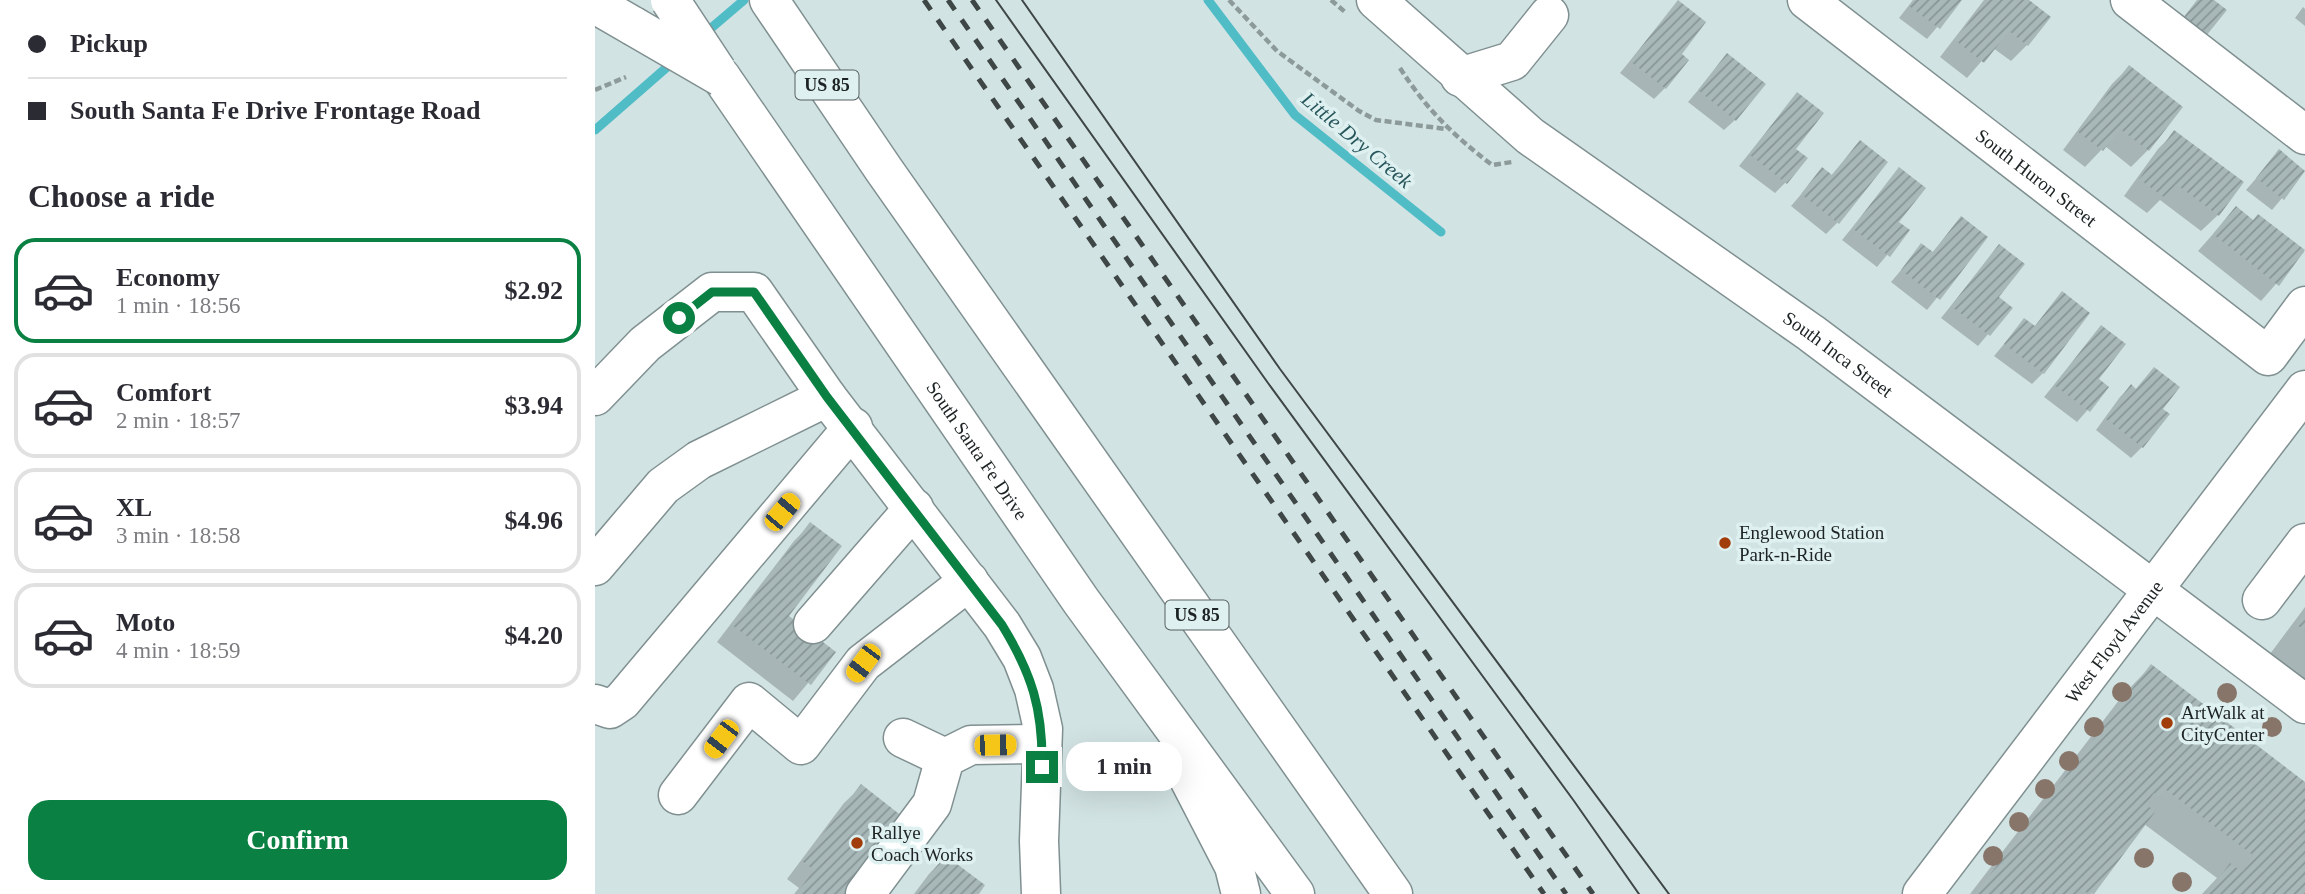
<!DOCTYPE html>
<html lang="en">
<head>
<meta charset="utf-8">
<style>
	:root { --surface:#fff; --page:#f7f7f7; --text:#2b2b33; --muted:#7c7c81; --line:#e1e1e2; --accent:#0b8043 }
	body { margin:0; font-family:"Times New Roman",serif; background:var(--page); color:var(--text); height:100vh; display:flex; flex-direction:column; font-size:26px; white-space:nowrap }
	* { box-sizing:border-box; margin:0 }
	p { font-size:23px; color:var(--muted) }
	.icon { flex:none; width:38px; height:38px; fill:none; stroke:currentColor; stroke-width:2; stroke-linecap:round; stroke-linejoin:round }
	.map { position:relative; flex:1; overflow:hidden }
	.side { display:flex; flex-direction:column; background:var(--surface); width:595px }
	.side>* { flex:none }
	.banner { display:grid; align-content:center; height:154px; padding:0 28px; background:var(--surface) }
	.end { position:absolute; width:32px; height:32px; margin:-16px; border:9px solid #0b8043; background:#fff; box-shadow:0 0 0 4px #fff }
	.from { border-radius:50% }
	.bubble { position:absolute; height:49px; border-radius:21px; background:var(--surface); box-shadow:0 7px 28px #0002; font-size:23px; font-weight:600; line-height:49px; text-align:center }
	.car { position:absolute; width:21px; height:42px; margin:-21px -10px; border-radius:9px; box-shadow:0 0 5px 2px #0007; background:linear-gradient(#f5c518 24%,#345 0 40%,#f5c518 0 76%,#345 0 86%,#f5c518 0) }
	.banner b { display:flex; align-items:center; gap:24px; height:66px; font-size:26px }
	.banner b+b { border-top:2px solid var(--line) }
	.banner i { width:18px; height:18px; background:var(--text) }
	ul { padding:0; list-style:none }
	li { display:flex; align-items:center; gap:21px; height:105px; margin:0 14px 10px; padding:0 14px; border:4px solid var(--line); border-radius:21px }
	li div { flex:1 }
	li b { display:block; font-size:26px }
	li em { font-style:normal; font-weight:600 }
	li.on { border-color:var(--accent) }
	li>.icon { width:63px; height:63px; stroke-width:1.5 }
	h2 { padding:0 28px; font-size:32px; line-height:84px }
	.button { display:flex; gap:14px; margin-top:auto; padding:14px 28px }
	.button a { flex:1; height:80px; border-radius:21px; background:var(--accent); color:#fff; font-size:28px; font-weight:600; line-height:80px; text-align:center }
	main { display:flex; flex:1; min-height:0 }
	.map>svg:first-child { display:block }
	.shadow { fill:#0003 }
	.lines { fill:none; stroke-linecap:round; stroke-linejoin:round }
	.stream { stroke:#50bcc6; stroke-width:9 }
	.building { fill:url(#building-hatch) }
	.minor-casing { stroke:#809091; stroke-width:41 }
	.highway-casing { stroke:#809091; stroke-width:41 }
	.path { stroke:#8d9a9a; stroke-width:4.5; stroke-dasharray:7 3.5; stroke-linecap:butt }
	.minor { stroke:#fff; stroke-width:38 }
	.highway { stroke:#fff; stroke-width:38 }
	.tram { stroke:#3e4646; stroke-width:2 }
	.rail { stroke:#3e4646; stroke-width:5; stroke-dasharray:12 12; stroke-linecap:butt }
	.highway-bridge-casing { stroke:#809091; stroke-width:41; stroke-linecap:butt }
	.highway-bridge { stroke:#fff; stroke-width:38 }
	.tree { fill:#87756a }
	.route { stroke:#0b8043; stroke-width:9 }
	.poi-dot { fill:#a13d0b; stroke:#dff0f1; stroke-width:2.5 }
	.labels { text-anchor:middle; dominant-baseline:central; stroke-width:7; stroke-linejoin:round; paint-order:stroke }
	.shield { fill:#dff0f1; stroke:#576061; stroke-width:2 }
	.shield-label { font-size:18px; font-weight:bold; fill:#1d2323 }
	.street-label { font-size:19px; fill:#1d2323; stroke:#dff0f1 }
	.poi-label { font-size:19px; fill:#1d2323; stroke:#dff0f1; text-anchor:start }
	.water-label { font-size:21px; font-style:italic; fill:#27565b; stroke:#dff0f1 }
</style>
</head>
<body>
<main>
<section class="side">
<div class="banner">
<b><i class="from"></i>Pickup</b>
<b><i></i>South Santa Fe Drive Frontage Road</b>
</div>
<h2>Choose a ride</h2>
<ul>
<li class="on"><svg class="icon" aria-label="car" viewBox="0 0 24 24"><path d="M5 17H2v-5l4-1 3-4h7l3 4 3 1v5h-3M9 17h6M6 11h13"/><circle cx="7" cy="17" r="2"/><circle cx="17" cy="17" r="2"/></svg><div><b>Economy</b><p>1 min · 18:56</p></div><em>$2.92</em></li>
<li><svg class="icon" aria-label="car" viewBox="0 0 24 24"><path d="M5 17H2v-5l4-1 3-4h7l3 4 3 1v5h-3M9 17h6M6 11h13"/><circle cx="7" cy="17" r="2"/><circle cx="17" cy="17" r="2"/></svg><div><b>Comfort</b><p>2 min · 18:57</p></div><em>$3.94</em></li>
<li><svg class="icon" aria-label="car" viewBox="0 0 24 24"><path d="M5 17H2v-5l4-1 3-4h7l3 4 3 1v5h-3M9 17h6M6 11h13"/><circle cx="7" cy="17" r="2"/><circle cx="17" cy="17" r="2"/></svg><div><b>XL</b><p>3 min · 18:58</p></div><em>$4.96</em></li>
<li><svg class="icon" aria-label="car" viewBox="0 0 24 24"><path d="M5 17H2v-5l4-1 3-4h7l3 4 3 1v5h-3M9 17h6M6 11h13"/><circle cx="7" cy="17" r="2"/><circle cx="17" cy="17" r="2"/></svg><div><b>Moto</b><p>4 min · 18:59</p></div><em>$4.20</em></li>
</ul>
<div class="button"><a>Confirm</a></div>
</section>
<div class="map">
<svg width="1710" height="894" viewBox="0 0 1710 894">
	<defs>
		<pattern id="building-hatch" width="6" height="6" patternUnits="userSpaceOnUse" patternTransform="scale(1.75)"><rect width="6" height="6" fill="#a8b8b9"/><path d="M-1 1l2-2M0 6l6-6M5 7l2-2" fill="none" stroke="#889596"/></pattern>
	</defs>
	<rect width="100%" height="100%" fill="#d2e3e4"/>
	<path class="shadow" d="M1318 0H1365L1332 39 1304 18Z
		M1389 0H1431L1432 45 1416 61 1398 48 1372 78 1345 57Z
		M1083 2 1084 54 1070 88 1059 99 1025 73Z
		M1708 7 1710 9V26L1700 18Z
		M1132 56 1140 120 1129 130 1093 102Z
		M1534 67 1553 150 1536 167 1510 146 1490 167 1468 150 1517 84Z
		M1202 94 1199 150 1191 182 1180 193 1144 166Z
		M1580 132 1623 215 1606 231 1565 200 1552 213 1529 196 1563 149Z
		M1265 142 1242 223 1231 234 1196 206 1227 170 1235 177Z
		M1684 152 1709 172 1677 210 1651 190Z
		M1305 169 1302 223 1312 231 1282 267 1247 240Z
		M1641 208 1658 221 1663 216 1709 252 1666 301 1603 251Z
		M1366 218 1391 237 1332 310 1296 282 1327 245 1337 253Z
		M1404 246 1402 298 1415 308 1383 346 1346 318Z
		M1467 293 1448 373 1437 384 1399 356 1429 320 1439 327Z
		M1506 327 1501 380 1512 388 1482 422 1449 397Z
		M1559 369 1566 409 1547 447 1536 458 1501 430 1525 397 1536 386 1540 390Z
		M215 525 191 616 239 652 198 701 122 642 199 541Z
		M1710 607V681L1675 654Z
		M1556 666 1710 784V894H1607L1622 878 1549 824 1496 894H1375L1528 695Z
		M266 787 261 894H199L204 888 192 879 249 803Z
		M350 857 382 894H319L334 874Z"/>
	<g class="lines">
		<path class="stream" d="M613 0 700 115 846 232
			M108 35 149 0
			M0 130 79 61"/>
	</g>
	<path class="building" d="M1083 0 1111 22 1087 54 1094 60 1071 89 1035 61Z
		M1319 0H1367L1345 29 1314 6Z
		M1391 0H1434L1456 17 1433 46 1414 31 1389 63 1360 40Z
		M1602 0H1619L1632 10 1611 36 1588 18Z
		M1132 53 1171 84 1141 121 1103 90Z
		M1534 65 1588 107 1554 151 1525 129 1508 151 1483 132Z
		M1202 92 1229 113 1201 149 1213 158 1192 184 1154 154Z
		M1579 130 1649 182 1624 216 1581 184 1570 198 1544 179Z
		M1265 140 1293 162 1244 224 1206 194 1227 167 1237 175Z
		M1684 149 1710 171 1689 200 1661 178Z
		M1304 167 1331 188 1304 222 1315 230 1295 257 1257 228Z
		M1641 206 1658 220 1663 214 1710 250 1684 286 1618 234Z
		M1366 216 1393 237 1345 300 1306 270 1326 243 1338 252Z
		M1404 244 1430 264 1404 297 1418 308 1395 336 1356 306Z
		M1467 291 1495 313 1449 374 1409 344 1429 318 1440 326Z
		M1506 325 1531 344 1504 379 1514 387 1495 412 1459 385Z
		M1559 367 1585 387 1568 409 1575 414 1548 448 1510 418 1536 384 1541 389Z
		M215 522 247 546 194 616 241 652 216 685 137 625Z
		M1710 614V631L1702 625Z
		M1556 664 1710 782V894H1612L1635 863 1647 872 1659 856 1570 789 1564 797 1559 793 1551 804 1560 812 1499 894 1485 891 1482 894H1380Z
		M266 784 317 824 263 894H201L219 870 207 861Z
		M350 855 390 885 384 894H321Z"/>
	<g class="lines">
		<defs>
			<g id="minor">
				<path id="s1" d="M781 0 935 136 1216 333 1710 704"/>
				<path id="s2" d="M1212 0 1673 356 1710 306"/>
				<path d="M1535 0 1710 135"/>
				<path d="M865 77 917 61 954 15"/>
				<path d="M0 396 50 344 117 292H159L232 397"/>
				<path d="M0 566 68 486 104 460 232 397 407 625 427 658 439 689 448 729 444 841 446 894"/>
				<path d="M1667 600 1710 543"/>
				<path d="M218 624 319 508"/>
				<path d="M0 704 15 709 27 701 258 427"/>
				<path d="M308 738 350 758"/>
				<path d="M83 795 154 702 206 745 268 663 374 581"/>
				<path d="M270 894 337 804 350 758 376 745 447 744"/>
				<path id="s3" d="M1327 894 1710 390"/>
			</g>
			<g id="highway">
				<path d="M174 0 289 170 798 894"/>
				<path d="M0 4 38 26"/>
				<path id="s4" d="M126 77 486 601 700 894"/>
				<path d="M594 779 639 866 646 894"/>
			</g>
		</defs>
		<use href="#minor" class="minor-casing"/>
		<use href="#highway" class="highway-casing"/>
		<path class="path" d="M634 0 682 51 764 111 781 120 851 129
			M736 0 750 12
			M805 68C832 110 858 135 897 165L917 162
			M0 90 31 77"/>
		<use href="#minor" class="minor"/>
		<use href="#highway" class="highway"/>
		<path class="tram" d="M401 0 673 383 979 801 1044 894
			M427 0 685 369 1074 894"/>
		<path class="rail" d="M329 0 949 894
			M353 0 971 894
			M377 0 998 894"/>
		<defs>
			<path id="highway-bridge" d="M75 0 122 71
				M38 26 126 77"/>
		</defs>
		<use href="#highway-bridge" class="highway-bridge-casing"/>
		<use href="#highway-bridge" class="highway-bridge"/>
	</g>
	<g class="tree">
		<circle cx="1527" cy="692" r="10"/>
		<circle cx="1632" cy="693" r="10"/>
		<circle cx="1499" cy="727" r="10"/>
		<circle cx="1677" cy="727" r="10"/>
		<circle cx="1474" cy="761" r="10"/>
		<circle cx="1450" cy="789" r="10"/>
		<circle cx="1424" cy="822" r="10"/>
		<circle cx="1398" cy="856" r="10"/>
		<circle cx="1549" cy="858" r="10"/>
		<circle cx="1587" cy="882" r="10"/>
	</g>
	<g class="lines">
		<path class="route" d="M84 318 117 292H159L232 397 407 625C437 674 448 709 447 767"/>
	</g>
	<g class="poi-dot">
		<circle cx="1130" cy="543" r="7"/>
		<circle cx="1572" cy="723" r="7"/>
		<circle cx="262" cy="843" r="7"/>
	</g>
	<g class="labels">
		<g class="shield">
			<rect x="200.5" y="70.5" width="63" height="29" rx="5"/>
			<rect x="570.5" y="600.5" width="63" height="29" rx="5"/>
		</g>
		<g class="shield-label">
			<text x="232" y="85">US 85</text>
			<text x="602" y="615">US 85</text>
		</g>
		<g class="street-label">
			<text stroke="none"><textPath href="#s2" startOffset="290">South Huron Street</textPath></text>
			<text stroke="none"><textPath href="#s1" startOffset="583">South Inca Street</textPath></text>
			<text stroke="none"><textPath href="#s4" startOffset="453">South Santa Fe Drive</textPath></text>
			<text stroke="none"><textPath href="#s3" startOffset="317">West Floyd Avenue</textPath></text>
		</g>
		<g class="poi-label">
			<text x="1144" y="532">Englewood Station<tspan x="1144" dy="22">Park-n-Ride</tspan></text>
			<text x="1586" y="712">ArtWalk at<tspan x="1586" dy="22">CityCenter</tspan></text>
			<text x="276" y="832">Rallye<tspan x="276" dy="22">Coach Works</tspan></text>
		</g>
		<g class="water-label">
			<text transform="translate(762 140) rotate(40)">Little Dry Creek</text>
		</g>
	</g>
</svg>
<i class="end from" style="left:84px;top:318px"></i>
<i class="end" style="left:447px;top:767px"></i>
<div class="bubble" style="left:471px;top:742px;width:116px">1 min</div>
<i class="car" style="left:187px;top:512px;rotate:40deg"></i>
<i class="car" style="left:268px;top:663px;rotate:217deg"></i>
<i class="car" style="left:126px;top:739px;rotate:217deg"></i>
<i class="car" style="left:400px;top:745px;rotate:89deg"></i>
</div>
</main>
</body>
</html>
